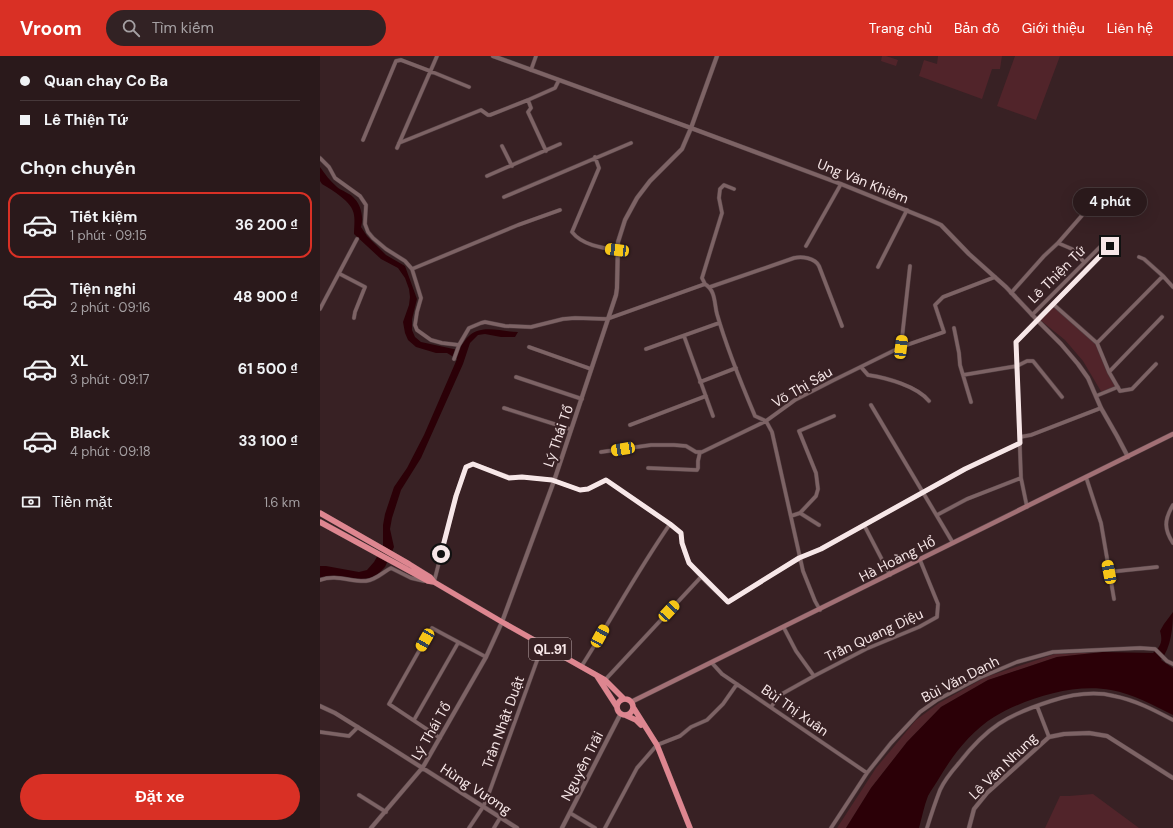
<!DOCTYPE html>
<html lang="vi">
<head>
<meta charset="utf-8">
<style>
	:root { --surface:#2a191b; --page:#322224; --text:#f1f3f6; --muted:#a5a0a3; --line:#46383a; --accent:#d93025 }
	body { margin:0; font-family:"DM Sans",sans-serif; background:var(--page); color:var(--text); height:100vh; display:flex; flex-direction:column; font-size:15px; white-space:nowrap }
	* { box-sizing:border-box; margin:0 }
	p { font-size:13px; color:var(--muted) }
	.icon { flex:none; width:22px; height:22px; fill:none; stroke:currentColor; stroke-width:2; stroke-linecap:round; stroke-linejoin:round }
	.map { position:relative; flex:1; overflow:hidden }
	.side { display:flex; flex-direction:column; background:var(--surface); width:320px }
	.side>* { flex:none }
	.top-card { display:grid; align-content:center; height:88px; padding:0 20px; background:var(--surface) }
	.end { position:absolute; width:18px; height:18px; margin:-9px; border:5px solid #f7e7e8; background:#111; box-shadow:0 0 0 2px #111 }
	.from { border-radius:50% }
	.bubble { position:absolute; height:28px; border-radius:14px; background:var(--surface); box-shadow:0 4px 16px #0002,0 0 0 1px var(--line); font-size:13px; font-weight:700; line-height:28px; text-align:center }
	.car { position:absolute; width:12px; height:24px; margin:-12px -6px; border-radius:5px; box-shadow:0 0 3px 1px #0007; background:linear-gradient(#f5c518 24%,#345 0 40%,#f5c518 0 76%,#345 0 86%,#f5c518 0) }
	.top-card b { display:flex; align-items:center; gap:14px; height:38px; font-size:15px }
	.top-card b+b { border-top:1px solid var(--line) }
	.top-card i { width:10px; height:10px; background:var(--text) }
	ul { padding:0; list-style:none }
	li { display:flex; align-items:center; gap:12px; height:66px; margin:0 8px 6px; padding:0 12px; border:2px solid transparent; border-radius:12px }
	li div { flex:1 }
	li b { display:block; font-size:15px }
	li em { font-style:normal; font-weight:700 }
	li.current { border-color:var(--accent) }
	li>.icon { width:36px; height:36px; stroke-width:1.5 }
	h2 { padding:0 20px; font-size:18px; line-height:48px }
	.pay { display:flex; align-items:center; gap:10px; height:44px; padding:0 20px; font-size:15px }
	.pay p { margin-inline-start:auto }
	.button { display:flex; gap:8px; margin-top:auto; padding:8px 20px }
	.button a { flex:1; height:46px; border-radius:24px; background:var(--accent); color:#fff; font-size:16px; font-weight:700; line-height:46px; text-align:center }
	header { display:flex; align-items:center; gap:24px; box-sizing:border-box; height:56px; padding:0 20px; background:var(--accent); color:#fff }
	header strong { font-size:19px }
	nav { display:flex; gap:22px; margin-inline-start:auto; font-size:14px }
	.search { width:280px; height:36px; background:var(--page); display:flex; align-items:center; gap:10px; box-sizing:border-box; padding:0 14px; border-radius:22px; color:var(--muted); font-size:15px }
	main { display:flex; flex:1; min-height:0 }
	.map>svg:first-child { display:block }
	.green { fill:#51242a }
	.water { fill:#2b0007 }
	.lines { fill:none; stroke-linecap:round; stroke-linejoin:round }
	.minor-casing { stroke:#523f42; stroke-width:4.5 }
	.tertiary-casing { stroke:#523f42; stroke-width:5 }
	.secondary-casing { stroke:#523f42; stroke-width:5.5 }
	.trunk-casing { stroke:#523f42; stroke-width:6 }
	.minor { stroke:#7d6365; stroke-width:3.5 }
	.tertiary { stroke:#7d6365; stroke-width:4 }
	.secondary { stroke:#a27075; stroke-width:4.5 }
	.trunk { stroke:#de8690; stroke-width:5.5 }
	.route { stroke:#f7e7e8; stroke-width:5 }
	.labels { text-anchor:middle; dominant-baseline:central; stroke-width:4; stroke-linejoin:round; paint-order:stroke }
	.shield { fill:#382124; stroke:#beacad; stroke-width:1 }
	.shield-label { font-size:13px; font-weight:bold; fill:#f7e7e8 }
	.street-label { font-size:14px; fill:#f7e7e8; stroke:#382124 }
</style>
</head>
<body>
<header>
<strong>Vroom</strong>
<div class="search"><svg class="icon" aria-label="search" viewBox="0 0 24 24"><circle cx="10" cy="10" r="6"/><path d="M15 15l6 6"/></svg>Tìm kiếm</div>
<nav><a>Trang chủ</a><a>Bản đồ</a><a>Giới thiệu</a><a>Liên hệ</a></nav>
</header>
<main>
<section class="side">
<div class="top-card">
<b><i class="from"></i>Quan chay Co Ba</b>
<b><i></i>Lê Thiện Tứ</b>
</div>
<h2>Chọn chuyến</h2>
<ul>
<li class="current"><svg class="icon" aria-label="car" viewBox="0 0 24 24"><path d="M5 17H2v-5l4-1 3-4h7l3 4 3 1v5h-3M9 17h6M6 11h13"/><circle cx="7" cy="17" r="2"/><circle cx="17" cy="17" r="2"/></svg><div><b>Tiết kiệm</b><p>1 phút · 09:15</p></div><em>36 200 ₫</em></li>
<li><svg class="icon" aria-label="car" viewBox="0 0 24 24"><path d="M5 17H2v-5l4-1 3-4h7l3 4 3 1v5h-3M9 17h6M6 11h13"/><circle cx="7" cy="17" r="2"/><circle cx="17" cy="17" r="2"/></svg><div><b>Tiện nghi</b><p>2 phút · 09:16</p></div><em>48 900 ₫</em></li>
<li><svg class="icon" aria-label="car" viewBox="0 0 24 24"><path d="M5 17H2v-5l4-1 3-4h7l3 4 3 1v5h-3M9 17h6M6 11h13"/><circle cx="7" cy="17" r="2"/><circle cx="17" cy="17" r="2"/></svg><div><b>XL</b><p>3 phút · 09:17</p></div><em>61 500 ₫</em></li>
<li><svg class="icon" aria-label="car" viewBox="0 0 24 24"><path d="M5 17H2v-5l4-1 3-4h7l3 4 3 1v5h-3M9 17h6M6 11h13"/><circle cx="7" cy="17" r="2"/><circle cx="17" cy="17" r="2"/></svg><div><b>Black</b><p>4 phút · 09:18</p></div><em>33 100 ₫</em></li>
</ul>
<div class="pay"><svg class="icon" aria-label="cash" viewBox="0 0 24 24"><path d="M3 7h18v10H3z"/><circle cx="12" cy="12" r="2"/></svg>Tiền mặt<p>1.6 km</p></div>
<div class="button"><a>Đặt xe</a></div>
</section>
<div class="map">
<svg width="853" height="772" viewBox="0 0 853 772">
	<rect width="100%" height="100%" fill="#382124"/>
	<path class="green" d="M562 0H566L578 4 576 10 561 5Z
		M618 0H682L680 13H672L662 43 599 20 604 4 617 8Z
		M695 0H740L716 64 677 50Z
		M733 248 777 287 798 331 782 337 763 305 745 284 719 263Z
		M783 596 737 601 668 624 621 651 587 686 551 732 526 772H517L556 712 596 664 619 647 666 621 735 598Z
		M773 738 819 772H725L740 740H749Z"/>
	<path class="water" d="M0 111C5 118 10 125 17 131 22 135 29 137 33 141 41 148 44 162 41 171L47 180 66 199 85 210 97 243 92 263V274L95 281 101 286 138 294C142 289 145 283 150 279 163 268 183 276 198 276L195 281H181L165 278 158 279 150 287 143 308 101 402 81 434 72 462 70 473 74 491 65 511 58 518 50 522 41 523 13 520 0 522V510H6L39 516 47 514 54 506 63 490V469L65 458 74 431 87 412 104 379 137 303 127 297H116L96 291 88 284 85 277 83 266 89 249 90 241 89 233 85 222 78 212 61 203 34 178C34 172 35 165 34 159 33 146 12 134 2 128L0 125Z
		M853 556C853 571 851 592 841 604L853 612V659C833 649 813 638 791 634 754 627 706 642 674 661 650 676 632 700 618 724 615 729 611 734 608 740 604 750 602 761 599 772H526L551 732 587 686 621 651 668 624 737 601 783 596 833 597C841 591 843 585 840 575L844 568Z"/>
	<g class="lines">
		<defs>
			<path id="minor" d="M211 14 216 0
				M43 84 76 5 81 4 110 15 149 31
				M79 87 161 54 168 59H170L208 44
				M182 90 192 110
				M77 92 117 0
				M226 95 208 56 211 52 208 44 235 32 239 24
				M275 101 279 112 252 176C262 189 282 192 297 194
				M0 102 9 111 15 122 40 140 46 149 45 168 48 176 53 182 66 193 85 205 92 213 101 242 97 256 95 269 97 274 111 284 122 287 139 289 134 303
				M167 120 240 88
				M184 141 311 87
				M738 187 752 193 764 206
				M486 190 521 128
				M558 211 587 154
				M92 213 198 169 240 154
				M20 218 45 231 35 256 34 262
				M843 220 853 231
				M385 228 382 222 402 157 399 142 400 133 404 129 414 133
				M390 231 474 202C482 200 495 202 499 210L522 270
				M691 237 724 200 738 187 772 148
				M733 248 777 287 789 316 800 335 812 333 836 308
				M0 253 37 183
				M634 272 639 297 640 309 651 346
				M364 280 393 360
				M777 287 843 220 824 203 819 201
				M139 289 149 272 161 267 165 266 185 270 211 271 243 263 255 262 287 263 385 228C396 235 394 247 397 258 407 293 421 327 435 360L446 365
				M209 291 271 313
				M581 291 590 210
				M326 293 399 267
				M541 311 548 319C567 322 597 330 609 345
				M789 316 842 261
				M643 319 697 310 707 305H713L742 341
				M196 321 262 343
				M380 326 416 312
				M776 340 798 331
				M551 349 633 487
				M184 352 250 373
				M446 365 452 376 483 515 495 545 500 554
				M310 369 386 340
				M700 381 711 379 781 352
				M281 396 331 389H354L366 390 376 396H382L446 365 475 344 514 324 581 291 624 276 615 249 623 241 675 221
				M328 412 377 414 378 412V405L380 396
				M766 421 781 467 794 543
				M853 449C844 464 844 473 853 487
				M707 451 701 422 696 286 790 190 785 186 712 259
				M480 457 499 469
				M617 459 647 443 701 422
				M471 460 480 457 496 440 498 433 496 417 479 375 514 360
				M544 469 570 519
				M789 516 837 511
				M0 524C16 518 31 526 46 525 56 524 63 516 71 512L91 522 104 525
				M114 526 136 440 146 411 153 408 189 421H202L232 424 260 434 268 433 286 424 350 468 361 477C362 487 364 499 370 507 380 522 395 534 408 546L479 502 501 493 645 413 700 387
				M464 572 476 595 494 620
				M392 607 402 618 547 717
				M261 611C291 564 318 514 350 468
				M285 624 381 521
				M717 650 729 681
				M451 651 460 639 494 620 546 593 599 571 617 561 618 548 600 504
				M94 664 138 587
				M0 676 29 680 38 671
				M120 682 69 648 112 572 166 601
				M39 739 66 756
				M250 757 275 772
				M149 772 163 751 169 737 223 588
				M174 772 180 762
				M285 772 317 712 337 689 360 680 371 671 387 664 403 648 417 628
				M511 772 547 717 571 687 600 656 617 644 659 622 697 606 733 596 820 592 835 593 847 605 853 608
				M607 772C611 759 615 747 620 734 624 725 632 715 639 707 667 671 687 659 731 645 750 639 774 635 794 640 815 644 834 654 853 664"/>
			<path id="tertiary" d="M173 0 371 72 521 128 610 164 621 169 649 198 686 231 718 265 741 288 758 308 768 322 781 352 797 380 808 401
				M0 650 15 657 60 685 197 772
				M51 772 103 711 166 601 182 566 234 425 296 239 297 232 298 186 305 164 317 142 330 125 362 93 371 72 397 0
				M242 772 301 657
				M649 772 654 753 667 737 729 681 744 678 769 677 787 680 853 722"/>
			<path id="secondary" d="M311 646 853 378"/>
			<path id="trunk" d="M0 457 89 508 110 521 114 526 182 566 285 624 304 643
				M0 466 108 525 114 526
				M277 620 297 651
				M297 651a8 8 0 1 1 16 0a8 8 0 1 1-16 0Z
				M313 651 337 689 370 772
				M305 659 316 664 321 669"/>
		</defs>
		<use href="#minor" class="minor-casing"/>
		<use href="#tertiary" class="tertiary-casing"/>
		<use href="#secondary" class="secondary-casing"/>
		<use href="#trunk" class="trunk-casing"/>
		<use href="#minor" class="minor"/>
		<use href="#tertiary" class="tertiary"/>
		<use href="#secondary" class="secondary"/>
		<use href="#trunk" class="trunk"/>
	</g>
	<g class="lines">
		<path class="route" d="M121 498 136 440 146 411 153 408 189 422 202 421 232 424 260 434 268 433 286 424 350 468 361 477 362 487 369 507 408 546 479 502 501 493 645 413 700 387 696 286 790 190"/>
	</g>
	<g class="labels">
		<rect class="shield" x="209" y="582" width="42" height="22" rx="3"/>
		<g class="shield-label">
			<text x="230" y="593">QL.91</text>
		</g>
		<g class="street-label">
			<text transform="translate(543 125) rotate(22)">Ung Văn Khiêm</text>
			<text transform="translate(737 218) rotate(-45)">Lê Thiện Tứ</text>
			<text transform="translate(482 331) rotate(-30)">Võ Thị Sáu</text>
			<text transform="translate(238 380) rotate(-71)">Lý Thái Tổ</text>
			<text transform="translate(577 503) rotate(-27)">Hà Hoàng Hổ</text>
			<text transform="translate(554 579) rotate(-25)">Trần Quang Diệu</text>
			<text transform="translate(640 623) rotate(-27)">Bùi Văn Danh</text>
			<text transform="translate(475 654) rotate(35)">Bùi Thị Xuân</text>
			<text transform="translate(183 666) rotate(-70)">Trần Nhật Duật</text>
			<text transform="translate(111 675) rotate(-60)">Lý Thái Tổ</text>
			<text transform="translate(262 710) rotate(-63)">Nguyễn Trãi</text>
			<text transform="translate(683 710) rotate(-44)">Lê Văn Nhung</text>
			<text transform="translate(156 733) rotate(33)">Hùng Vương</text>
		</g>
	</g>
</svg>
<i class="end from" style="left:121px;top:498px"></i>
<i class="end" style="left:790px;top:190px"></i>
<div class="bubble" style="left:753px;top:132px;width:74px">4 phút</div>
<i class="car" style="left:297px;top:194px;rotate:277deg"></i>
<i class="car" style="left:581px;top:291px;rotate:7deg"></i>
<i class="car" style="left:303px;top:393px;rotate:260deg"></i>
<i class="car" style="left:789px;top:516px;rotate:349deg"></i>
<i class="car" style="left:349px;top:555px;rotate:43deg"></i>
<i class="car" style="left:280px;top:580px;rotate:29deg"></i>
<i class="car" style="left:105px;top:584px;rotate:210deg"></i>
</div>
</main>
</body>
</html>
